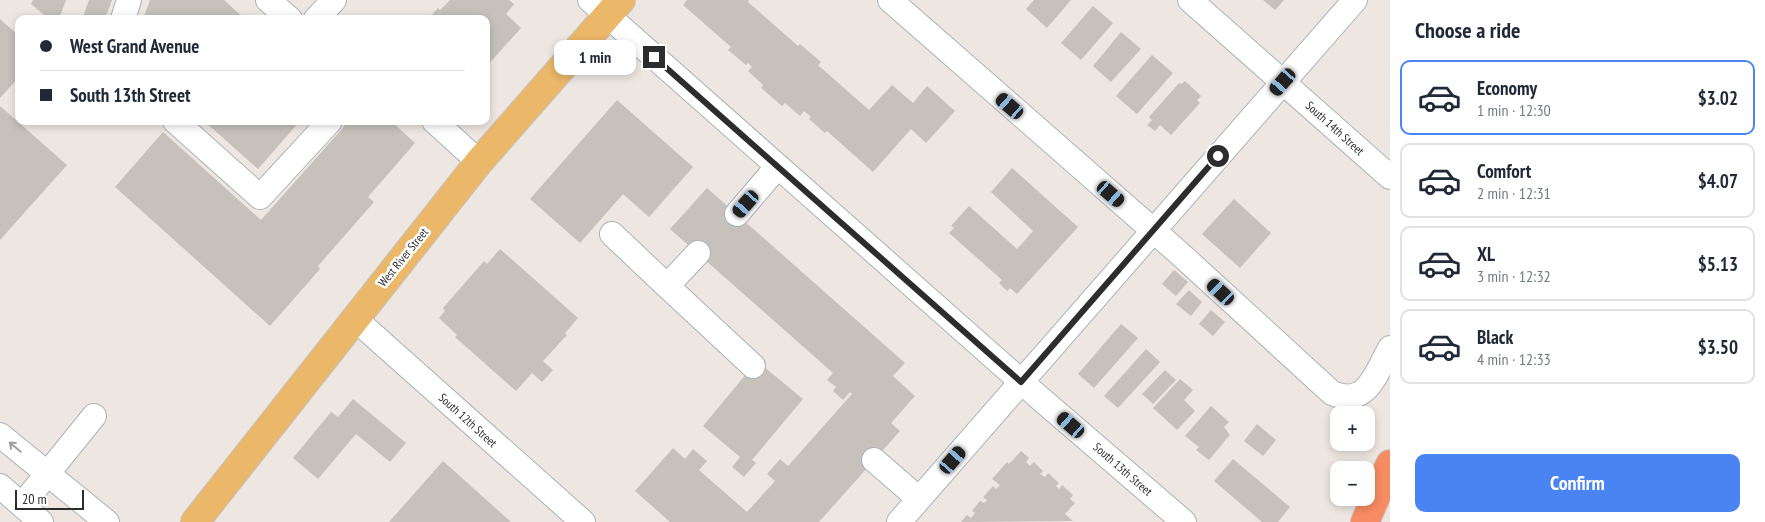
<!DOCTYPE html>
<html lang="en">
<head>
<meta charset="utf-8">
<style>
	:root { --surface:#fff; --page:#f6f6f7; --text:#1f2937; --muted:#747a83; --line:#e0e1e3; --accent:#4a84f2 }
	body { margin:0; font-family:"PT Sans Narrow",sans-serif; background:var(--page); color:var(--text); height:100vh; display:flex; flex-direction:column; font-size:19px; white-space:nowrap }
	* { box-sizing:border-box; margin:0 }
	p { font-size:16px; color:var(--muted) }
	.icon { flex:none; width:28px; height:28px; fill:none; stroke:currentColor; stroke-width:2; stroke-linecap:round; stroke-linejoin:round }
	.map { position:relative; flex:1; overflow:hidden }
	.sheet { display:flex; flex-direction:column; background:var(--surface); width:375px }
	.sheet>* { flex:none }
	.hud { position:absolute; left:15px; top:15px; width:475px; height:110px; border-radius:10px; box-shadow:0 2px 8px #0003; display:grid; align-content:center; height:110px; padding:0 25px; background:var(--surface) }
	.buttons { position:absolute; left:1330px; top:406px; display:grid; gap:10px }
	.buttons a { display:grid; place-items:center; width:45px; height:45px; border-radius:10px; background:var(--surface); box-shadow:0 2px 8px #0003; font-size:25px }
	.scale { position:absolute; left:15px; bottom:12px; width:69px; box-sizing:border-box; padding-left:5px; border:2px solid #2d2d2d; border-top:0; font-size:14px; line-height:18px; white-space:nowrap; color:#2d2d2d; -webkit-text-stroke:4px #fff; paint-order:stroke }
	.end { position:absolute; width:22px; height:22px; margin:-11px; border:6px solid #2d2d2d; background:#fff; box-shadow:0 0 0 2px #fff }
	.from { border-radius:50% }
	.bubble { position:absolute; height:35px; border-radius:10px; background:var(--surface); box-shadow:0 2px 8px #0003; font-size:16px; font-weight:600; line-height:35px; text-align:center }
	.car { position:absolute; width:15px; height:30px; margin:-15px -8px; border-radius:6px; box-shadow:0 0 4px 1px #0007; background:linear-gradient(#222 24%,#8ab4d8 0 40%,#222 0 76%,#8ab4d8 0 86%,#222 0) }
	.hud b { display:flex; align-items:center; gap:18px; height:48px; font-size:19px }
	.hud b+b { border-top:1px solid var(--line) }
	.hud i { width:12px; height:12px; background:var(--text) }
	ul { padding:0; list-style:none }
	li { display:flex; align-items:center; gap:15px; height:75px; margin:0 10px 8px; padding:0 15px; border:2px solid var(--line); border-radius:10px }
	li div { flex:1 }
	li b { display:block; font-size:19px }
	li em { font-style:normal; font-weight:600 }
	li.current { border-color:var(--accent) }
	li>.icon { width:45px; height:45px; stroke-width:1.5 }
	h2 { padding:0 25px; font-size:22px; line-height:60px }
	.action { display:flex; gap:10px; margin-top:auto; padding:10px 25px }
	.action a { flex:1; height:58px; border-radius:10px; background:var(--accent); color:#fff; font-size:20px; font-weight:600; line-height:58px; text-align:center }
	main { display:flex; flex:1; min-height:0 }
	.map>svg:first-child { display:block }
	.building { fill:#c7c1bc }
	.lines { fill:none; stroke-linecap:round; stroke-linejoin:round }
	.minor-tunnel { stroke:#c7c1bd; stroke-width:24; stroke-dasharray:24 12; stroke-linecap:butt }
	.minor-casing { stroke:#adb1b9; stroke-width:26 }
	.major-casing { stroke:#c4c4c4; stroke-width:30 }
	.highway-casing { stroke:#c4c4c4; stroke-width:30 }
	.minor { stroke:#fff; stroke-width:24 }
	.major { stroke:#ebb769; stroke-width:28 }
	.highway { stroke:#f78b63; stroke-width:28 }
	.oneway { stroke:#a0a0a0 }
	.route { stroke:#2d2d2d; stroke-width:6 }
	.labels { text-anchor:middle; dominant-baseline:central; stroke-width:5; stroke-linejoin:round; paint-order:stroke }
	.street-label { font-size:12px; fill:#2d2d2d; stroke:#fff }
</style>
</head>
<body>
<main>
<div class="map">
<svg width="1390" height="522" viewBox="0 0 1390 522">
	<rect width="100%" height="100%" fill="#eee6e1"/>
	<path class="building" d="M33 0H66L59 19H49L31 4Z
		M89 0H112L105 19H82Z
		M150 0H224L245 19H143Z
		M450 0H509L514 4 506 14 521 28 486 67V19H428L438 8 440 10Z
		M687 0H749L748 2 798 46 800 44 821 62 818 65 869 110 892 85 913 103 927 86 955 111 926 143 911 129 873 172 827 131 825 133 809 119 811 117 804 111 800 116 785 103 782 106 761 88 763 85 748 71 752 67 748 63 746 65 728 50 731 47 683 5Z
		M1034 0H1071L1047 28 1026 9Z
		M1263 0H1284L1275 10Z
		M1093 6 1113 23 1081 60 1061 43Z
		M0 19 19 36V77L0 98Z
		M1121 32 1141 49 1111 82 1093 66Z
		M1152 55 1173 73 1137 114 1116 96Z
		M1185 81 1201 96 1197 100 1200 103 1171 135 1160 125 1155 131 1147 125 1152 120 1149 117 1179 83 1181 84Z
		M617 100 693 167 649 217 623 194 580 243 530 199Z
		M0 106 67 165 0 240Z
		M204 121H300L258 169Z
		M349 121H391L415 143 368 197 374 202 318 266 320 269 270 326 115 187 163 132 261 220Z
		M1012 168 1078 227 1017 294 1010 288 1007 291 999 283 1002 280 949 233 954 228 951 226 969 206 1017 249 1033 231 991 192Z
		M707 188 905 363 893 376 915 396 891 423 900 431 819 522H670L635 491 673 448 685 459 693 449 707 461 699 470 747 512 775 481 767 474 780 459 788 466 852 394 850 392 843 400 833 391 836 387 827 380 833 373 670 229Z
		M1234 199 1271 233 1240 268 1202 234Z
		M500 249 578 318 565 333 567 335 543 361 553 370 542 382 532 373 516 391 455 337 457 335 439 318 445 311 443 308 484 261 487 264Z
		M1174 270 1188 282 1176 296 1162 284Z
		M1189 290 1202 302 1191 316 1176 304Z
		M1211 310 1225 322 1213 336 1199 324Z
		M1121 324 1138 338 1094 388 1078 374Z
		M1146 349 1160 362 1118 408 1104 396Z
		M757 361 803 399 752 460 756 463 744 477 732 467 740 457 703 426Z
		M1165 370 1176 380 1153 404 1142 394Z
		M1180 379 1193 390 1184 400 1195 411 1177 430 1153 408Z
		M353 399 406 443 390 462 356 434 318 479 293 458 331 412 338 417Z
		M1211 406 1229 422 1224 427 1230 435 1209 460 1196 450 1199 447 1185 436Z
		M1257 424 1276 440 1263 456 1244 441Z
		M1021 451 1029 458 1026 462 1030 466 1034 462 1043 471 1040 474 1045 477 1048 473 1059 483 1056 486 1059 489 1062 485 1073 495 1070 499 1075 503 1065 514 1073 521 961 522 967 515 971 518 975 513 972 511 980 501 984 503 987 500 983 497 993 486 996 489 1000 485 992 479 1007 462 1009 464Z
		M1233 459 1290 507 1278 522H1262L1214 481Z
		M443 461 511 522H389Z"/>
	<g class="lines">
		<path class="minor-tunnel" d="M698 253 737 214"/>
		<defs>
			<path id="minor" d="M268 0 290 19
				M590 0 1042 400 1184 522
				M890 0 1179 253 1332 393C1367 408 1376 373 1390 348
				M1190 0 1390 177
				M123 19 129 0
				M316 19 334 0
				M175 121 260 197 330 121
				M434 121 479 162
				M737 214 778 166
				M612 234 667 286 698 253
				M667 286 753 366
				M354 318 583 522
				M0 435 107 522
				M874 460 919 499
				M0 486 41 522
				M22 505 94 416
				M899 522 1355 0"/>
			<path id="major" d="M195 522 479 162 621 0"/>
			<path id="highway" d="M1365 522 1390 464"/>
		</defs>
		<use href="#minor" class="minor-casing"/>
		<use href="#major" class="major-casing"/>
		<use href="#highway" class="highway-casing"/>
		<use href="#minor" class="minor"/>
		<use href="#major" class="major"/>
		<use href="#highway" class="highway"/>
	</g>
	<defs><path id="oneway-shaft" d="M-6 0H5M1.5-3L5.5 0L1.5 3" fill="none" stroke-width="1.6" stroke-linecap="round" stroke-linejoin="round" transform="scale(1.25)"/></defs>
	<use class="oneway" href="#oneway-shaft" transform="translate(15 447) rotate(-140)"/>
	<g class="lines">
		<path class="route" d="M654 57 1021 382 1218 156"/>
	</g>
	<g class="labels">
		<g class="street-label">
			<text transform="translate(1335 128) rotate(42)">South 14th Street</text>
			<text transform="translate(403 257) rotate(-51)">West River Street</text>
			<text transform="translate(468 420) rotate(42)">South 12th Street</text>
			<text transform="translate(1123 469) rotate(41)">South 13th Street</text>
		</g>
	</g>
</svg>
<div class="buttons">
<a>+</a>
<a>−</a>
</div>
<div class="scale">20 m</div>
<i class="end from" style="left:1218px;top:156px"></i>
<i class="end" style="left:654px;top:57px"></i>
<div class="bubble" style="left:554px;top:40px;width:82px">1 min</div>
<i class="car" style="left:1283px;top:82px;rotate:221deg"></i>
<i class="car" style="left:1010px;top:106px;rotate:311deg"></i>
<i class="car" style="left:1111px;top:194px;rotate:131deg"></i>
<i class="car" style="left:746px;top:204px;rotate:221deg"></i>
<i class="car" style="left:1221px;top:292px;rotate:313deg"></i>
<i class="car" style="left:1071px;top:425px;rotate:311deg"></i>
<i class="car" style="left:953px;top:460px;rotate:41deg"></i>
<div class="hud">
<b><i class="from"></i>West Grand Avenue</b>
<b><i></i>South 13th Street</b>
</div>
</div>
<section class="sheet">
<h2>Choose a ride</h2>
<ul>
<li class="current"><svg class="icon" aria-label="car" viewBox="0 0 24 24"><path d="M5 17H2v-5l4-1 3-4h7l3 4 3 1v5h-3M9 17h6M6 11h13"/><circle cx="7" cy="17" r="2"/><circle cx="17" cy="17" r="2"/></svg><div><b>Economy</b><p>1 min · 12:30</p></div><em>$3.02</em></li>
<li><svg class="icon" aria-label="car" viewBox="0 0 24 24"><path d="M5 17H2v-5l4-1 3-4h7l3 4 3 1v5h-3M9 17h6M6 11h13"/><circle cx="7" cy="17" r="2"/><circle cx="17" cy="17" r="2"/></svg><div><b>Comfort</b><p>2 min · 12:31</p></div><em>$4.07</em></li>
<li><svg class="icon" aria-label="car" viewBox="0 0 24 24"><path d="M5 17H2v-5l4-1 3-4h7l3 4 3 1v5h-3M9 17h6M6 11h13"/><circle cx="7" cy="17" r="2"/><circle cx="17" cy="17" r="2"/></svg><div><b>XL</b><p>3 min · 12:32</p></div><em>$5.13</em></li>
<li><svg class="icon" aria-label="car" viewBox="0 0 24 24"><path d="M5 17H2v-5l4-1 3-4h7l3 4 3 1v5h-3M9 17h6M6 11h13"/><circle cx="7" cy="17" r="2"/><circle cx="17" cy="17" r="2"/></svg><div><b>Black</b><p>4 min · 12:33</p></div><em>$3.50</em></li>
</ul>
<div class="action"><a>Confirm</a></div>
</section>
</main>
</body>
</html>
